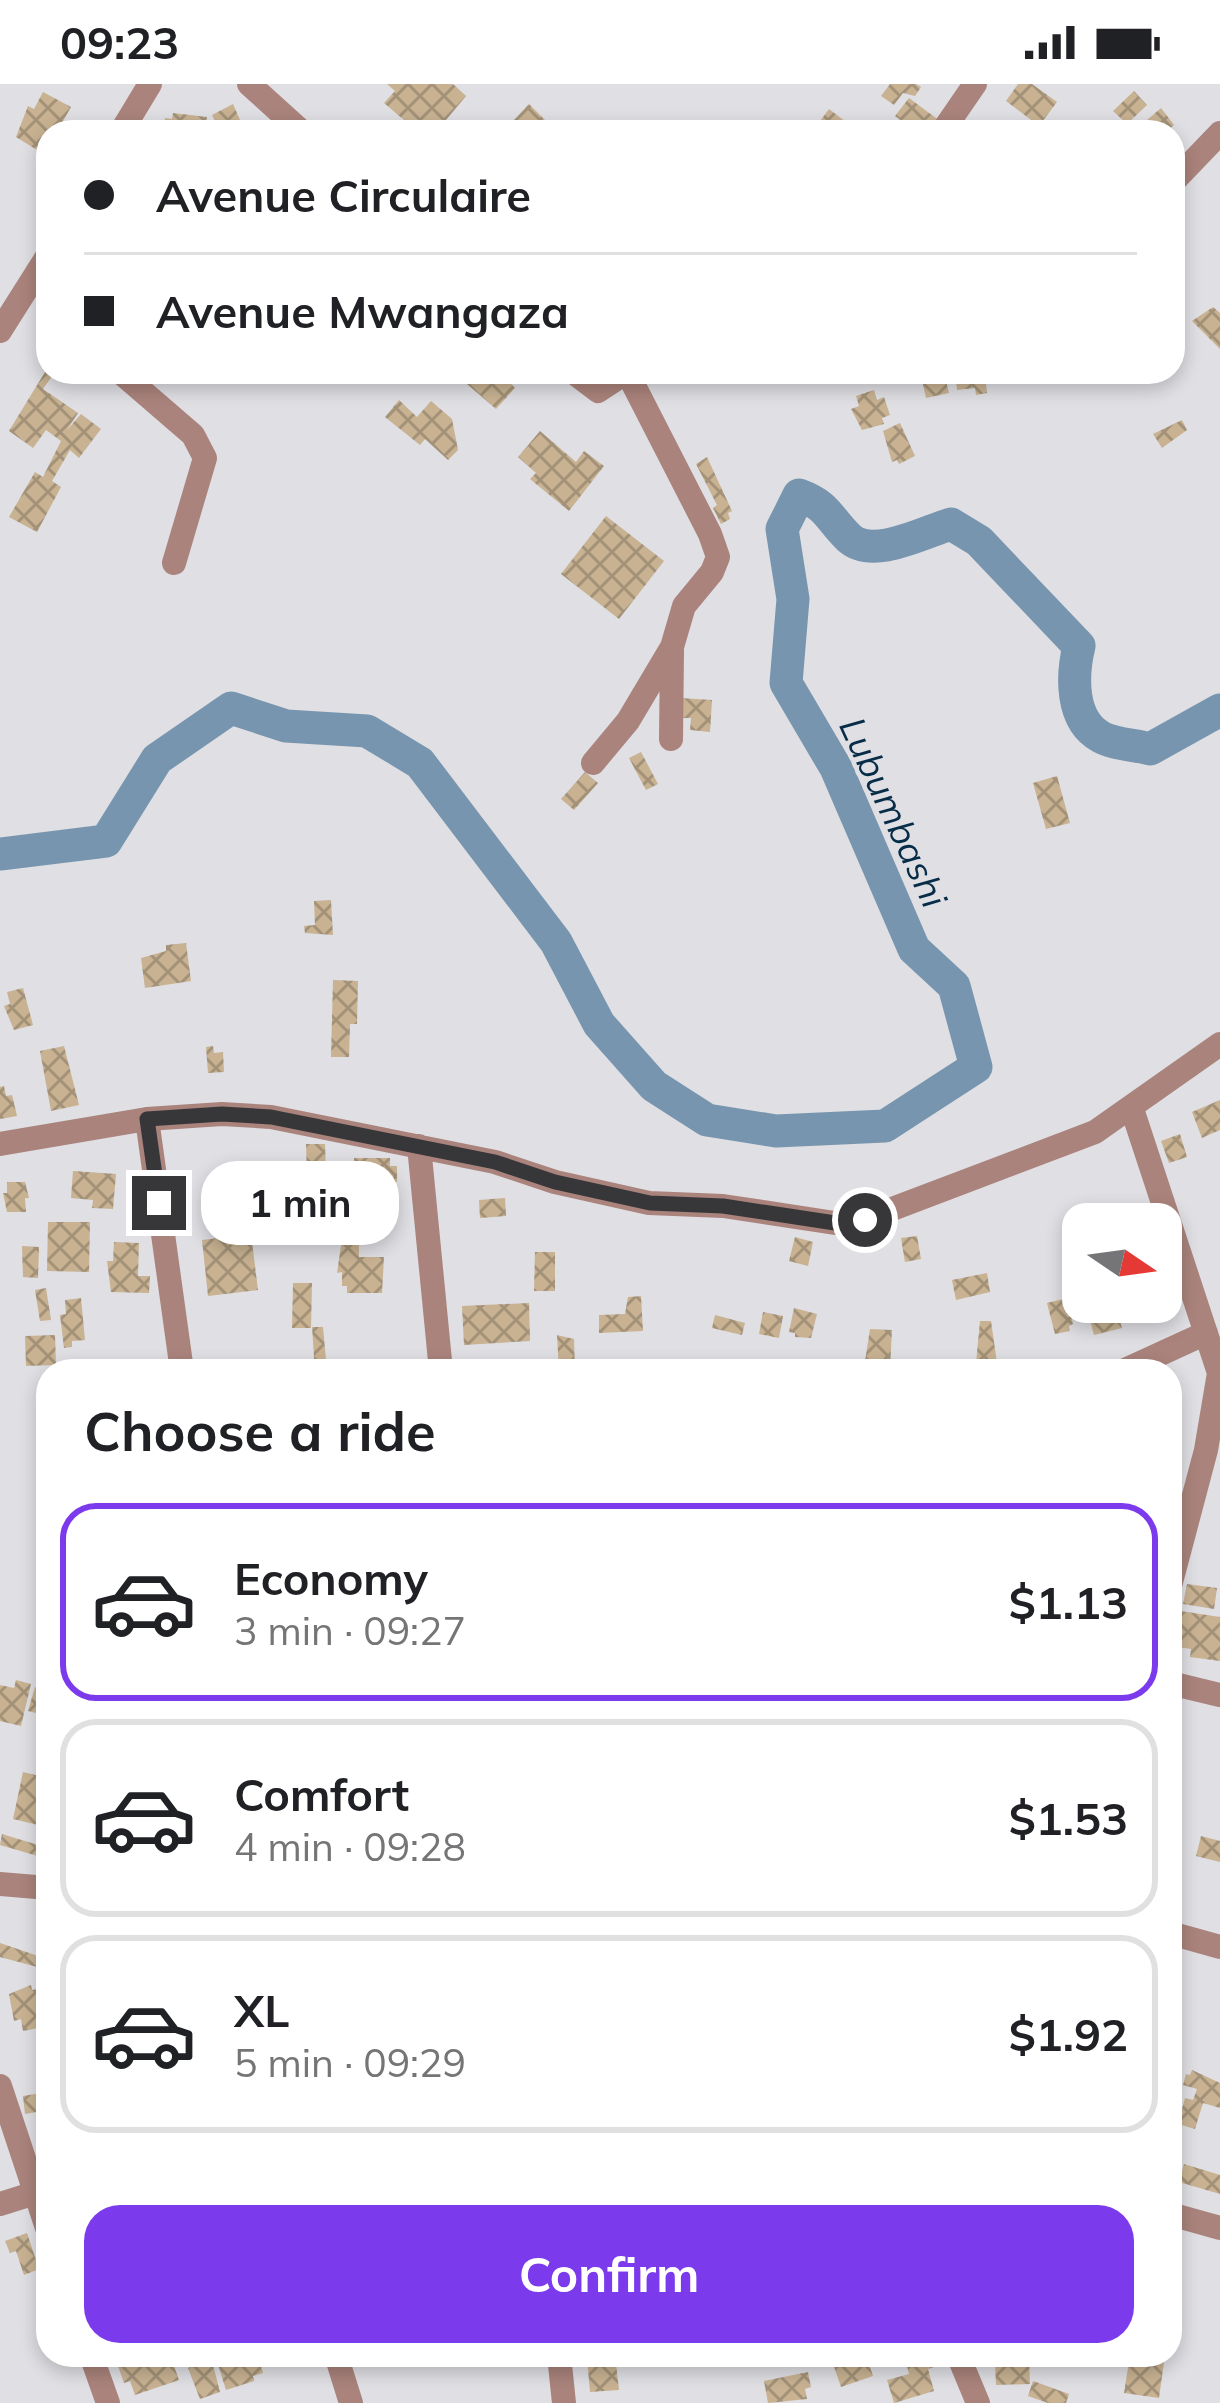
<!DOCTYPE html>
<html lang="en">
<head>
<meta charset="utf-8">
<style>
	:root { --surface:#fff; --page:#f6f6f6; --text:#202124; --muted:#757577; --line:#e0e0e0; --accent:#7c3aed }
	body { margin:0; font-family:Mulish,sans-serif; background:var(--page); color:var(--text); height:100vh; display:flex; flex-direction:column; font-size:45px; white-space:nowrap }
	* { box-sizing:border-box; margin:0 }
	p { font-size:39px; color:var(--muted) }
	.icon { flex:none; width:66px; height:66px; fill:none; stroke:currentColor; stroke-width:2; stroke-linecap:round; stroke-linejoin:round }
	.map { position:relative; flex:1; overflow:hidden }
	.panel { position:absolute; left:36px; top:1275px; width:1146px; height:1008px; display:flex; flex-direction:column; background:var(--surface); border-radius:36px; box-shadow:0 6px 18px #0003 }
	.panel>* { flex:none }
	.hud { position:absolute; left:36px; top:36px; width:1149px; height:264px; border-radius:36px; box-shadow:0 6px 18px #0003; display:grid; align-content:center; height:264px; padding:0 48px; background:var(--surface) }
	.needle { width:78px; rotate:103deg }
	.controls { position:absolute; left:1062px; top:1119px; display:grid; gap:24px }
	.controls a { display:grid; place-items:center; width:120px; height:120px; border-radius:24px; background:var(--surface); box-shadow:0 6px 18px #0003; font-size:60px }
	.end { position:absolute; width:54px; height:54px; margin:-27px; border:15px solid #37373a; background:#fff; box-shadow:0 0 0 6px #fff }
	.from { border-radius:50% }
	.bubble { position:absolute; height:84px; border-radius:36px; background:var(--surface); box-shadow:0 6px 18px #0003; font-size:39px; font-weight:700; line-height:84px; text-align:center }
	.hud b { display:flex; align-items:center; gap:42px; height:114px; font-size:45px }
	.hud b+b { border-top:3px solid var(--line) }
	.hud i { width:30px; height:30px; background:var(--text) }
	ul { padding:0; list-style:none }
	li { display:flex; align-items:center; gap:36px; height:198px; margin:0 24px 18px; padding:0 24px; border:6px solid var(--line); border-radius:36px }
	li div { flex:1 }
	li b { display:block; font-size:45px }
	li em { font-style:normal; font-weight:700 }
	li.active { border-color:var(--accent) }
	li>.icon { width:108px; height:108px; stroke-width:1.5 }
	h2 { padding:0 48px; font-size:54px; line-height:144px }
	.action { display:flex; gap:24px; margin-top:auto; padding:24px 48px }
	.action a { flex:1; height:138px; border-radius:36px; background:var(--accent); color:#fff; font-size:48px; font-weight:700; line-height:138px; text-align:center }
	.status { display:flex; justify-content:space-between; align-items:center; height:84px; padding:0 60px; background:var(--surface); direction:ltr }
	.status svg { height:33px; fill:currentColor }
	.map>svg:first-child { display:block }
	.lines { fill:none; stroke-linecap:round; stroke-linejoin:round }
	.river { stroke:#7795ae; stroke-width:33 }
	.building { fill:url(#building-cross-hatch) }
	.minor { stroke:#aa837c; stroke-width:24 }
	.route { stroke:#37373a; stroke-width:15 }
	.labels { text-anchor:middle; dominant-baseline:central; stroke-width:9; stroke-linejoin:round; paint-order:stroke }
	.water-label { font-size:36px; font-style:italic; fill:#062c47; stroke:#dfdfe4 }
</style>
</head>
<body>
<div class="status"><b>09:23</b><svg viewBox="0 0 49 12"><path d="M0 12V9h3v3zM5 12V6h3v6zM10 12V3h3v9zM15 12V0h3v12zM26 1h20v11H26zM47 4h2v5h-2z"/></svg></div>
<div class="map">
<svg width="1220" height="2319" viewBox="0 0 1220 2319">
	<defs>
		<pattern id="building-cross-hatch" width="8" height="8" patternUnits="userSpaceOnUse" patternTransform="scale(3)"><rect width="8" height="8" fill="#c8b292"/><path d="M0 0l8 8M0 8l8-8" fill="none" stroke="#a39278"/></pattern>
	</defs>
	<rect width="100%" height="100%" fill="#dfdfe4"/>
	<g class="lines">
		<path class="river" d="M0 770 106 757 157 675 231 624 286 642 367 647 420 679 556 858 599 940 654 1002 707 1036 776 1047 885 1042 976 983 954 902 914 865 836 684 786 599 793 515 782 445 799 411C829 422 828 434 849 454 873 476 924 448 951 440L979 457 1079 562C1072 591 1070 636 1101 653 1113 660 1136 661 1150 665L1220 626"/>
	</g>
	<path class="building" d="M387 0H453L466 12 436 48H418L384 19 395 7Z
		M890 0H916L921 3 915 12 903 9 894 21 881 12Z
		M1018 0H1032L1057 18 1039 42 1006 17Z
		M1134 7 1147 21 1127 40 1113 27Z
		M43 8 71 23 62 39 79 48H48V59L42 56 37 66 16 53 28 22 34 25Z
		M909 14 940 37 932 48H916L895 32Z
		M233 20 244 45 252 41 255 48H220L212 31Z
		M529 20 546 37 555 48H526L514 36Z
		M1161 24 1174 41 1166 48H1145L1140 42Z
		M829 25 854 44 851 48H820L815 44Z
		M173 29 207 33 205 48 164 43 165 34 172 35Z
		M1213 223 1220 229V265L1192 237Z
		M45 288H55L43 305 78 329 67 346 81 330 101 345 79 374 70 366 52 397 61 403 37 448 9 433 35 388 43 393 61 357 46 346 33 364 9 347Z
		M453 288H500L515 304 496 325Z
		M913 288H944L949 309 926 314 922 296 915 298Z
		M955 288H985L987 309 976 311 975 304 957 306Z
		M874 306 877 316 884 313 890 331 882 334 884 340 862 346 851 325 859 322 856 312Z
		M399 316 417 333 431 317 452 335 458 366 448 376 425 355 420 361 385 333Z
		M1182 336 1187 346 1162 364 1153 350Z
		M900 339 915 372 899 380 897 376 892 378 883 347Z
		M540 347 576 378 584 367 604 382 569 427 530 395 536 389 518 373Z
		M707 373 732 427 728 429 730 435 721 440 713 424 717 421 696 380Z
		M606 432 664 477 619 535 561 490Z
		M681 614 712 616 710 648 690 646 691 634H680Z
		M641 668 658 700 646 706 629 674Z
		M585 688 598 699 574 726 561 715Z
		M1057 692 1070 739 1046 745 1033 699Z
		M331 816 333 851 305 849 304 842 315 841 314 817Z
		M186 859 191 897 145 904 141 874 166 867V861Z
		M333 896 358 897 357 940H350L349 973H331Z
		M23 904 33 941 14 946 4 922 10 920 7 908Z
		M64 962 79 1021 51 1027 40 967Z
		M213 962 214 969 223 968 224 988 208 989 206 963Z
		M4 1002 6 1012 12 1011 17 1032 0 1035V1003Z
		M1220 1016V1046L1202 1054 1192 1028Z
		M1180 1050 1187 1073 1169 1079 1161 1057Z
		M306 1060H325L326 1091 307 1092Z
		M354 1074H390V1082H397V1098H391V1108H364L363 1091H354Z
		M73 1087 116 1090 113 1125 92 1124 93 1116 71 1114Z
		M279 1087H295L296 1122 280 1123Z
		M7 1098H25L29 1114H25L26 1128H7L3 1109H7Z
		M352 1098 355 1120 315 1125 312 1107Z
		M210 1109 240 1110 239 1135 209 1134Z
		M505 1114 506 1132 480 1134 479 1116Z
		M48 1138H90L89 1188 47 1187Z
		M251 1150 258 1206 208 1212 202 1156Z
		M917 1152 921 1175 905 1178 901 1154Z
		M795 1153 813 1158 808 1182 789 1177Z
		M359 1154V1173H384L382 1209H347V1202H342V1188L337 1189 342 1155Z
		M114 1158 139 1159 138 1192H150L149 1209 111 1208 107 1177H113Z
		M22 1162 39 1163 38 1194 23 1193Z
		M535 1168H555V1207H534Z
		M987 1189 990 1208 956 1216 952 1196Z
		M293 1199H312L311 1244H292Z
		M46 1204 51 1236 40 1237 35 1206Z
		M641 1212 643 1247 599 1249V1231L625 1230 628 1213Z
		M81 1214 85 1256 72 1257V1263L64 1264 60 1231 66 1230 65 1216Z
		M1067 1214 1073 1240 1069 1242 1070 1247 1055 1250 1047 1219Z
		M1085 1218H1115L1122 1244 1094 1251Z
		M529 1219 530 1257 464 1261 462 1222Z
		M794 1224 817 1230 811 1254 795 1253V1249L789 1248Z
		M763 1228 783 1232 779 1254 759 1250Z
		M715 1231 745 1239 742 1251 712 1244Z
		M980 1237H991L997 1279H976Z
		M312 1243H323L327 1287H315Z
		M870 1245 892 1246 890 1285 864 1284Z
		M55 1251 56 1281 26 1282 25 1252Z
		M557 1251 574 1255 575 1287H559Z
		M1187 1500 1217 1504 1214 1525 1183 1520Z
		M1174 1526 1220 1533V1577L1190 1573 1191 1565 1170 1562Z
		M16 1596 31 1600 21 1642 0 1637V1601L14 1604Z
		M35 1603 48 1606V1632L28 1627Z
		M23 1688 48 1694V1736L42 1735 38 1741 13 1735Z
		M2 1750 48 1764V1775L0 1761Z
		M1201 1752 1220 1757V1778L1196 1772Z
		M0 1859 44 1874 41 1884 0 1873Z
		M31 1901 32 1906 48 1903V1928L42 1929 44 1943 23 1947 21 1935 14 1937 9 1910Z
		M1192 1986 1220 1999V2024L1203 2019 1195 2045 1178 2040 1185 2014 1193 2016 1197 2005 1183 2001 1186 1990 1190 1991Z
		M48 2008V2026L25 2030 23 2012Z
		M1184 2080 1220 2091V2110L1179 2098Z
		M27 2149 39 2185 24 2191 16 2167 10 2169 5 2157Z
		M149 2271H170L179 2296 135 2311 130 2297 124 2299 118 2282Z
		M215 2271H258L263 2289 253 2292 254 2297 226 2306Z
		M615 2271 619 2306 590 2308 587 2274Z
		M840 2271H866L873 2292 841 2303 831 2274Z
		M930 2271H937L940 2281 928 2285 934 2307 894 2319 887 2296 909 2290 906 2278Z
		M1018 2271H1029L1030 2300 996 2301 995 2278 1018 2277Z
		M1130 2271H1165L1159 2314 1124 2309Z
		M211 2273 220 2308 200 2315 188 2284Z
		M808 2288 811 2303 805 2305 807 2315 768 2319 764 2297Z
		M1033 2297 1069 2310 1066 2319H1048L1028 2312Z"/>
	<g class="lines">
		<path class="minor" d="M249 0 302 48
			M121 48 150 0
			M942 48 975 0
			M1173 98 1220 49
			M0 247 48 171
			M120 288 193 351 205 374 174 479
			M573 288 598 307 627 288 710 450 718 473 712 488 684 522 672 563 628 637 593 679
			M671 655 672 567
			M1132 1025 1219 1289 1206 1366 1170 1502
			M147 1035 182 1287
			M0 1060 147 1035 222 1030 271 1033 495 1078 555 1098 649 1119 723 1122 835 1139 879 1130 1095 1048 1220 960
			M419 1062 441 1287
			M1123 1287 1206 1249
			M1170 1599 1220 1611
			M0 1800 48 1804
			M1170 1849 1220 1863
			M0 2002 48 2147
			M0 2120 35 2109
			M1170 2130 1220 2144
			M91 2271 108 2319
			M336 2271 351 2319
			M559 2271 564 2319
			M958 2271 978 2319"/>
	</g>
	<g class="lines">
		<path class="route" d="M159 1119 147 1035 222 1030 271 1033 495 1078 555 1098 650 1119 723 1122 835 1139 865 1136"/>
	</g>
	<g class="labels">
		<g class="water-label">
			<text transform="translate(894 728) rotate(65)">Lubumbashi</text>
		</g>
	</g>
</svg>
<div class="controls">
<a><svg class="needle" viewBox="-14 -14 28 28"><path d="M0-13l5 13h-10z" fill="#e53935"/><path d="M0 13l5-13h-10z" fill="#757577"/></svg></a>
</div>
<i class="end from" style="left:865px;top:1136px"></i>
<i class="end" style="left:159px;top:1119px"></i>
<div class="bubble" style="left:201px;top:1077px;width:198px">1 min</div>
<div class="hud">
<b><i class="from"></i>Avenue Circulaire</b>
<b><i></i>Avenue Mwangaza</b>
</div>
<section class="panel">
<h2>Choose a ride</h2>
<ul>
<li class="active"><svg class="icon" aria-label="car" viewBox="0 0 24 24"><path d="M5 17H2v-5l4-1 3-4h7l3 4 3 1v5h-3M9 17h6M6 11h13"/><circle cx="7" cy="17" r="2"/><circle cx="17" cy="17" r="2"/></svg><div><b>Economy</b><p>3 min · 09:27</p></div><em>$1.13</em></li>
<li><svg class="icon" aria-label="car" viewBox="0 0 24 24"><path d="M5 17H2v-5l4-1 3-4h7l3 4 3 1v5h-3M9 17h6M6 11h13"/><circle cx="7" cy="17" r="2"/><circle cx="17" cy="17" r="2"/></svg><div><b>Comfort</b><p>4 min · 09:28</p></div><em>$1.53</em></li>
<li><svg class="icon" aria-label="car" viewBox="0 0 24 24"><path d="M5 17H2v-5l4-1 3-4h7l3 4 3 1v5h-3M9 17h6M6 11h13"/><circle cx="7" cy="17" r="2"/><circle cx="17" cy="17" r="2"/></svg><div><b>XL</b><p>5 min · 09:29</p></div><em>$1.92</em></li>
</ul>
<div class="action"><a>Confirm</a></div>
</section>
</div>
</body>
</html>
